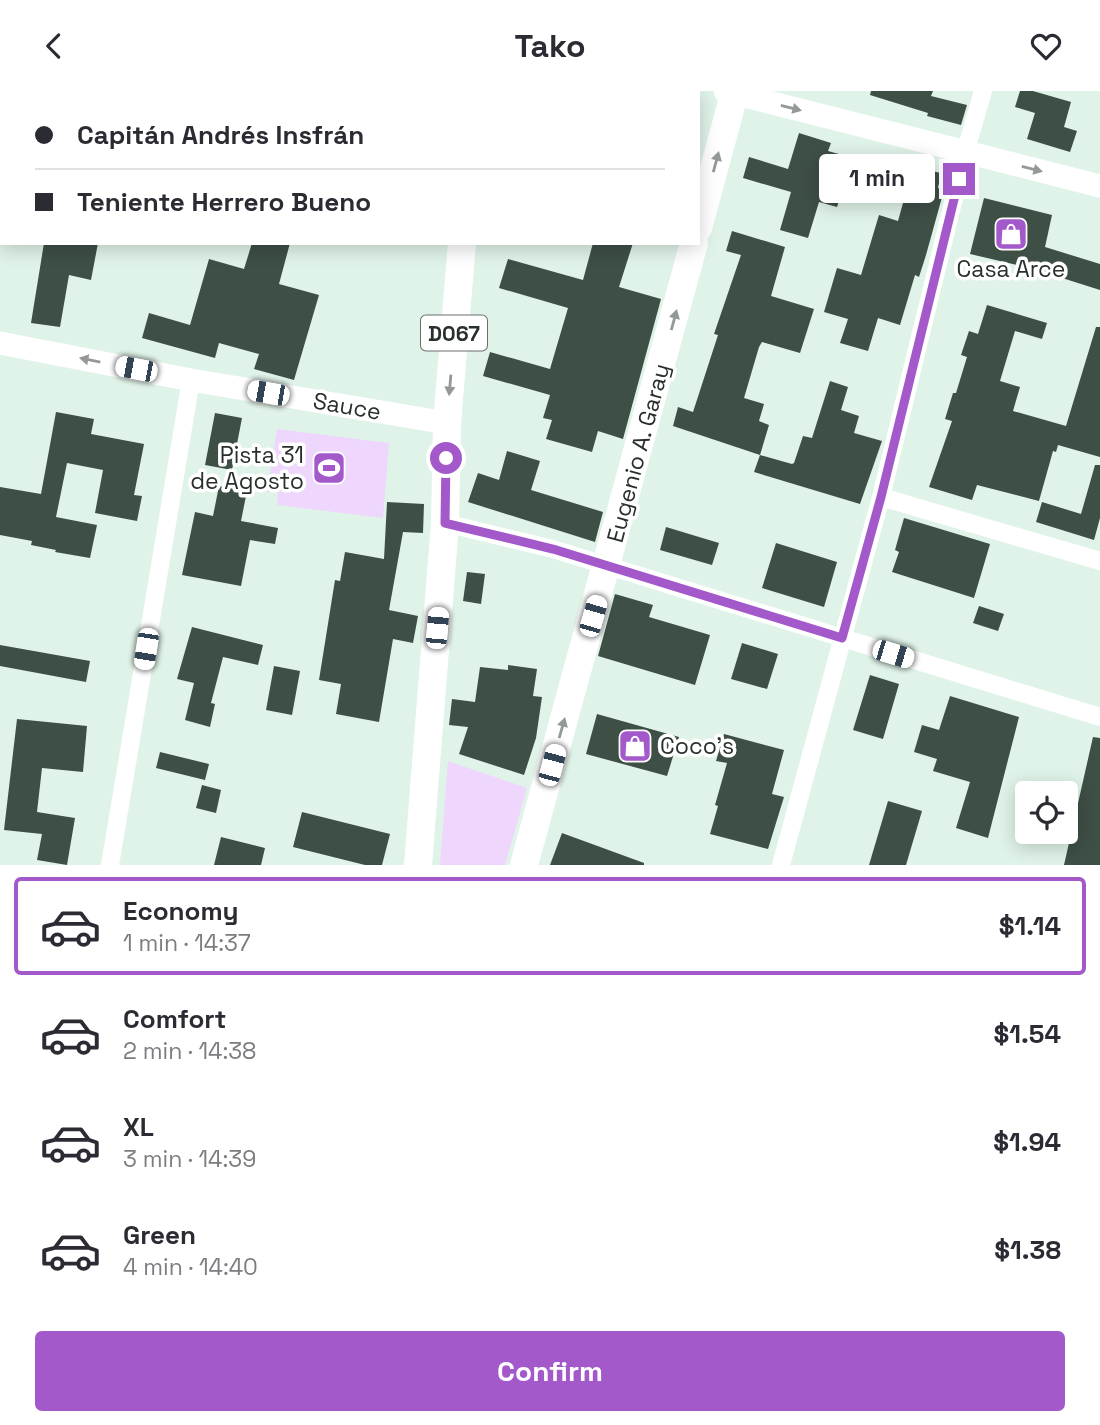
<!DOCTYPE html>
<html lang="en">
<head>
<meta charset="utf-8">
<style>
	:root { --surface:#fff; --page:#f2f2f3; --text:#2b2b33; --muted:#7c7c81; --line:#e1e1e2; --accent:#a459cb }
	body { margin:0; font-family:"Space Grotesk",sans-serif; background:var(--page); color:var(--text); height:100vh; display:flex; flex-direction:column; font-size:26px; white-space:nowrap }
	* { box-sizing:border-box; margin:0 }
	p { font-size:23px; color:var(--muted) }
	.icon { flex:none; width:38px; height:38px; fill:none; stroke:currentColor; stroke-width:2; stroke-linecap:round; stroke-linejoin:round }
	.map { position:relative; height:774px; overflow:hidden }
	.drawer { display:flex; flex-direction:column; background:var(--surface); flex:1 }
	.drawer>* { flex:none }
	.banner { position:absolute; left:0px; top:0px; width:700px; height:154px; box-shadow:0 4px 18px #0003; display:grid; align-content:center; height:154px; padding:0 35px; background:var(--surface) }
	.tools { position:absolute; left:1015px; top:690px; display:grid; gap:14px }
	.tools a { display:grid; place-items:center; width:63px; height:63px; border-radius:7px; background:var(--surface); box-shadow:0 4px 18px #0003; font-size:35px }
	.end { position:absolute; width:32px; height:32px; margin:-16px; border:9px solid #a459cb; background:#fff; box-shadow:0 0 0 4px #fff }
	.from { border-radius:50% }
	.bubble { position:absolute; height:49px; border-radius:7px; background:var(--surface); box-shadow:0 4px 18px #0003; font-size:23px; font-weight:800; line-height:49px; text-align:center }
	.car { position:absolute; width:21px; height:42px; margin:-21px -10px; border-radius:9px; box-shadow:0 0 5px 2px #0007; background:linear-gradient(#fff 24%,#345 0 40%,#fff 0 76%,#345 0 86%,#fff 0) }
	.banner b { display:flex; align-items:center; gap:24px; height:66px; font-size:26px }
	.banner b+b { border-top:2px solid var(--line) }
	.banner i { width:18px; height:18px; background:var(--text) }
	ul { padding:12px 0 0; list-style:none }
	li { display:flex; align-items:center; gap:21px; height:98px; margin:0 14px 10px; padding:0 21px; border:4px solid transparent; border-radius:7px }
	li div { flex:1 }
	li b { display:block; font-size:26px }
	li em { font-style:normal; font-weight:800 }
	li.active { border-color:var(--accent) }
	li>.icon { width:63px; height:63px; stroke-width:1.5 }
	.action { display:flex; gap:14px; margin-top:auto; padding:14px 35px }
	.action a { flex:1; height:80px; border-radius:7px; background:var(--accent); color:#fff; font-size:28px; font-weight:800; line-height:80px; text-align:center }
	header { display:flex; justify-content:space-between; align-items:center; height:91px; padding:0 35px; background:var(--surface); font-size:32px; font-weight:800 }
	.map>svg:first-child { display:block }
	.green { fill:#eed6fc }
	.building { fill:#3e4f46 }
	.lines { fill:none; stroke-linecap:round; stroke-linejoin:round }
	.minor { stroke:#fff; stroke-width:18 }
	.tertiary { stroke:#fff; stroke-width:23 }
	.primary { stroke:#fff; stroke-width:28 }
	.oneway { fill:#949896 }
	.route { stroke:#a459cb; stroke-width:9 }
	.labels { text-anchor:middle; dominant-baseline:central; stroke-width:7; stroke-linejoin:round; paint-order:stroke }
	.shield { fill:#fff; stroke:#696e6b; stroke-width:2 }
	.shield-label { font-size:21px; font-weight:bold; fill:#29302c }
	.poi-label { font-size:23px; fill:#29302c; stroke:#fff }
	.street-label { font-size:23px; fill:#29302c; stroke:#fff }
</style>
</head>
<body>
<header><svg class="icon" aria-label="back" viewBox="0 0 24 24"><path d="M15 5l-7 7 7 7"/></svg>Tako<svg class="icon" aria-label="heart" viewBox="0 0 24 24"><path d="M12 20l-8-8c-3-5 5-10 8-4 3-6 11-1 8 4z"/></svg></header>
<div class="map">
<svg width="1100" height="774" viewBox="0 0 1100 774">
	<rect width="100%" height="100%" fill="#e0f3e9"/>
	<path class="green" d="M277 338 389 352 383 427 277 414 278 401H267Z
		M448 670 527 697 505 774H440Z"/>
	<path class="building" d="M871 0H933L931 5 967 14 961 34 927 25 928 22 870 4Z
		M1020 0H1033L1071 11 1064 36 1077 40 1070 61 1027 48 1035 22 1015 16Z
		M799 42 831 52 828 60 878 74 870 102 844 94 837 116 819 111 808 147 780 139 791 101 743 87 749 66 788 78Z
		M913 76 941 82 938 97 944 99 926 164 919 186 915 184 900 234 878 227 868 260 840 252 848 228 824 221 837 177 861 184 879 124 898 130Z
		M984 107 1052 124 1045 156 1100 173V199L1059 186 1060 184 970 163Z
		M732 140 785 156 771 205 814 218 800 262 762 251 759 256 744 307 764 313 759 330 769 334 760 364 673 335 678 316 693 321 718 244 714 243 741 164 726 160Z
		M44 152H98L91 189 69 184 60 236 31 232Z
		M252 152H290L279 193 319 204 294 289 254 278 259 263 219 252 215 267 142 247 149 222 190 234 209 168 244 178Z
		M593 152H633L619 196 661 208 623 348 598 340 592 361 546 348 552 329 543 327 550 304 483 285 490 261 550 278 568 217 499 197 508 168 583 189Z
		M987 214 1047 232 1042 248 1015 240 1000 290 1020 296 1013 320 1066 335 1096 236H1100V366L1058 354 1056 361 1053 360 1039 410 977 394 972 409 929 396 952 330 945 328 953 302H956L967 266 961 264 969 240 978 243Z
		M830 290 848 296 841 319 859 325 854 342 882 350 860 413 754 381 760 364 792 373 794 372 803 345 812 347Z
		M56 321 94 328 91 343 144 353 134 404 142 405 137 430 95 422 103 379 67 372 56 426 97 434 90 467 55 461 56 459 31 454 32 450 0 444V396L41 403Z
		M215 322 242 327 232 379 205 374Z
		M507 360 540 370 531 399 603 421 595 451 468 411 478 382 499 389Z
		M1095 374H1100V427L1094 449 1036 431 1042 411 1081 423Z
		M219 395 247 400 241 430 278 437 275 453 250 449 241 495 182 484 195 421 213 425Z
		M387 411 424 413 423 442 403 441 389 519 418 525 413 552 393 548 379 631 336 623 341 593 319 589 335 489 340 490 345 461 384 468Z
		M904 427 990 453 974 507 892 481 899 461 895 459Z
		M666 436 719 452 712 474 660 459Z
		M776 452 837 471 824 516 762 497Z
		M467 481 485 483 481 513 463 510Z
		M615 503 653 514 649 526 710 544 695 594 598 565Z
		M979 515 1004 523 998 540 973 532Z
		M192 536 263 554 258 574 223 566 211 612 215 613 210 636 185 629 194 592 177 588Z
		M742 552 778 563 767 598 731 588Z
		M0 554 90 570 86 591 0 575Z
		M508 574 537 578 533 605 542 606 536 647 524 684 459 663 468 636 449 634 452 608 475 611 480 576 508 579Z
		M274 575 300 580 292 624 266 619Z
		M870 584 899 593 883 648 853 639Z
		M950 605 1019 626 988 747 956 737 970 691 933 680 937 668 914 661 922 634 939 639Z
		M597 623 679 646 667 685 586 663Z
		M17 628 87 635 83 681 42 677 37 721 75 727 67 774 37 769 42 743 4 739Z
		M724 643 784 659 772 703 784 706 768 758 710 743 718 715 715 714 727 672 716 670Z
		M1093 646 1100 647V774H1064Z
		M160 661 209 673 205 689 156 677Z
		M202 694 221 699 216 722 196 717Z
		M888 710 922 720 906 774H869Z
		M302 721 390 743 382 774H365L293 756Z
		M562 742 644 772V774H550Z
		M221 746 265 757 261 774H214Z"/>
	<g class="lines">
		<path class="minor" d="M881 406 1100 470
			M445 432 553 458 1100 626
			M110 774 191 289
			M781 774 881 406 965 62 983 0"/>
		<path class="tertiary" d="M725 0 1100 95
			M0 252 191 289 447 332"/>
		<path class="primary" d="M475 2 476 0
			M698 137 735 0
			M418 774 445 432 447 332 462 152
			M524 774 694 152"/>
	</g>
	<defs><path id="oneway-solid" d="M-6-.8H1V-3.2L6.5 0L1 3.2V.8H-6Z" transform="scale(1.75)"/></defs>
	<g class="oneway">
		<use href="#oneway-solid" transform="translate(791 17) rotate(14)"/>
		<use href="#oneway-solid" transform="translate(716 71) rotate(-75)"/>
		<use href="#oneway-solid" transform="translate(1032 78) rotate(14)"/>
		<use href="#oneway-solid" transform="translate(674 229) rotate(-75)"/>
		<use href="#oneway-solid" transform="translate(90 269) rotate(-169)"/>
		<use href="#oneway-solid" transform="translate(450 294) rotate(95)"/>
		<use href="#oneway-solid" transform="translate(562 637) rotate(-74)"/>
	</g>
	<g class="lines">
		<path class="route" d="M446 367 445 432 553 458 842 547 881 406 959 88"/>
	</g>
	<defs>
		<symbol id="shop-square" viewBox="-11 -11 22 22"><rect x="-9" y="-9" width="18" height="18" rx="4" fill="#a459cb" stroke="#fff"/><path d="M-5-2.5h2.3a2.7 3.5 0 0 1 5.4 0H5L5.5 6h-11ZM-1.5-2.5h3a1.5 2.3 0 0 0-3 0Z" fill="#fff"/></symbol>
		<symbol id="stadium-square" viewBox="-11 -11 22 22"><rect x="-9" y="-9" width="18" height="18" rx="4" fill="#a459cb" stroke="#fff"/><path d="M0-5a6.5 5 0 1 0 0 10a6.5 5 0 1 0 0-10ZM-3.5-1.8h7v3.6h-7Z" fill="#fff"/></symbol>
	</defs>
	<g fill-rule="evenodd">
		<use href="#shop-square" x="992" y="124" width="38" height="38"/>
		<use href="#stadium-square" x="310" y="358" width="38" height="38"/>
		<use href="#shop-square" x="616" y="636" width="38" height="38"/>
	</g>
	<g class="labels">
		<rect class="shield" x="421" y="224.5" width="66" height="35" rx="5"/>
		<g class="shield-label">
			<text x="454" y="242">D067</text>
		</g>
		<g class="poi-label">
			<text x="1011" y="178">Casa Arce</text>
			<text x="304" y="364" text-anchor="end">Pista 31<tspan x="304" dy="26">de Agosto</tspan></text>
			<text x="660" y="655" text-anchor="start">Coco's</text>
		</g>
		<g class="street-label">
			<text transform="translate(347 315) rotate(10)">Sauce</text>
			<text transform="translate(638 362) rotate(-75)">Eugenio A. Garay</text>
		</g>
	</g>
</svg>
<div class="tools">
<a><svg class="icon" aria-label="locate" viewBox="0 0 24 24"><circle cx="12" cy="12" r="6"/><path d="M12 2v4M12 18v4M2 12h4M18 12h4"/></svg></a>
</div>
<i class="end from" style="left:446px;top:367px"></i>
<i class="end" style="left:959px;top:88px"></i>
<div class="bubble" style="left:819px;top:63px;width:116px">1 min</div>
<i class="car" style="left:136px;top:278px;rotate:281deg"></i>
<i class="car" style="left:268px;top:302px;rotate:280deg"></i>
<i class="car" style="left:593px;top:525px;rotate:16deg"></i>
<i class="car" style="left:437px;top:537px;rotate:5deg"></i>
<i class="car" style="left:146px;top:558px;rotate:189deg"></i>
<i class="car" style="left:893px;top:563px;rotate:107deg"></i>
<i class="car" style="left:552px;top:674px;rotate:15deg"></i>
<div class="banner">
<b><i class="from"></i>Capitán Andrés Insfrán</b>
<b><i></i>Teniente Herrero Bueno</b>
</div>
</div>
<section class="drawer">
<ul>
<li class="active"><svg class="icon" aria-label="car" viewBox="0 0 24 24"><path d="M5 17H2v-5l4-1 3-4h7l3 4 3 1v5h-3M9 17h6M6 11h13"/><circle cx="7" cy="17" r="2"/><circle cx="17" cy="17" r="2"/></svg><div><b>Economy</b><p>1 min · 14:37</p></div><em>$1.14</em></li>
<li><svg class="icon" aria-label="car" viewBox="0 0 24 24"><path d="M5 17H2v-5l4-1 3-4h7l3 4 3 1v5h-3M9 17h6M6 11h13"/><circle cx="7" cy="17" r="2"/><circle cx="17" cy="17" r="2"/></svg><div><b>Comfort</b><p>2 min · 14:38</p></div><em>$1.54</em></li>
<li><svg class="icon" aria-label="car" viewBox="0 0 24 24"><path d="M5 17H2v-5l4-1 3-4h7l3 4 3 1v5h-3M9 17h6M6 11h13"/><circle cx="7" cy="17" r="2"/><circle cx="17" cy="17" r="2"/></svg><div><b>XL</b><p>3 min · 14:39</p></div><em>$1.94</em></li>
<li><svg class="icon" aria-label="car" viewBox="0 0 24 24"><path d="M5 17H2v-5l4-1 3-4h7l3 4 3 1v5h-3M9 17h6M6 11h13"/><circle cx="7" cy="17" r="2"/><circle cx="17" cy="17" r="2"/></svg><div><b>Green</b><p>4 min · 14:40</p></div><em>$1.38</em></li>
</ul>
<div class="action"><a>Confirm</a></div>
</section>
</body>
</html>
